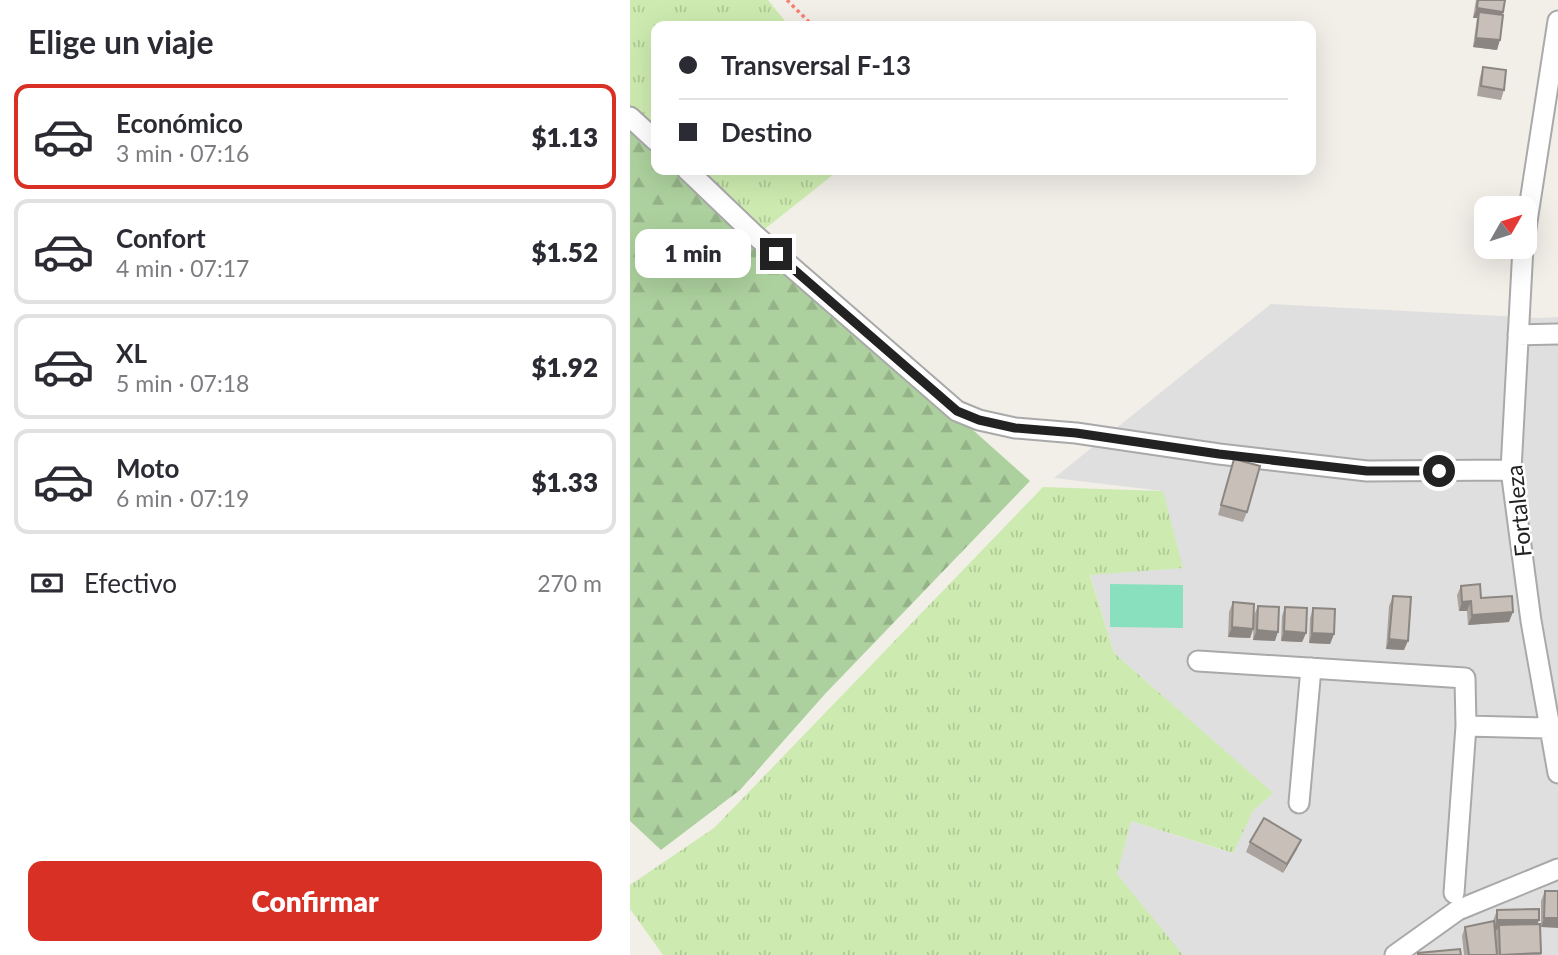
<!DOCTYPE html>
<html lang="es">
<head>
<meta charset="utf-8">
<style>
	:root { --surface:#fff; --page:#f2f2f3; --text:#2b2b33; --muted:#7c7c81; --line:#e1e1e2; --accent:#d93025 }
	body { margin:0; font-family:Lato,sans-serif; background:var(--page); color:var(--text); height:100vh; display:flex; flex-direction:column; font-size:26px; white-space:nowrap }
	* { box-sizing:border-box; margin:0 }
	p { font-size:23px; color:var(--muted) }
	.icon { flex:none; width:38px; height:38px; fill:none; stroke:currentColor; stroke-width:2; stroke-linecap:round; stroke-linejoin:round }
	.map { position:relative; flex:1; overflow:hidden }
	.side { display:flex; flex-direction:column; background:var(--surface); width:630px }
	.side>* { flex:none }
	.banner { position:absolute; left:21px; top:21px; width:665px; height:154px; border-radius:14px; box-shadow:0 7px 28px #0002; display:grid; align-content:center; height:154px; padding:0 28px; background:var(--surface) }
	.needle { width:46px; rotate:51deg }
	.tools { position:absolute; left:844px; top:196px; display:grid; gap:14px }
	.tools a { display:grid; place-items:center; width:63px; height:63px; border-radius:14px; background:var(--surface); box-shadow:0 7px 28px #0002; font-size:35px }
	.end { position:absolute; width:32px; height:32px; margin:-16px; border:9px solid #222; background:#fff; box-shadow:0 0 0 4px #fff }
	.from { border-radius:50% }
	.bubble { position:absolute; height:49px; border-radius:14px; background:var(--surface); box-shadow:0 7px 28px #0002; font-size:23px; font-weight:800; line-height:49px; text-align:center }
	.banner b { display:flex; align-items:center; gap:24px; height:66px; font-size:26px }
	.banner b+b { border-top:2px solid var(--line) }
	.banner i { width:18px; height:18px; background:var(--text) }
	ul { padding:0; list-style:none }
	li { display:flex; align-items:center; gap:21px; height:105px; margin:0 14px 10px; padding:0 14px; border:4px solid var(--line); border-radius:14px }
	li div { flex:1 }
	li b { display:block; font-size:26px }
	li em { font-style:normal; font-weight:800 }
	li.active { border-color:var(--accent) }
	li>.icon { width:63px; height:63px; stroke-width:1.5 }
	h2 { padding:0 28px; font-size:32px; line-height:84px }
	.pay { display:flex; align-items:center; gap:18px; height:77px; padding:0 28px; font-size:26px }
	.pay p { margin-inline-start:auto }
	.button { display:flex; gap:14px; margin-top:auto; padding:14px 28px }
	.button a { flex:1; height:80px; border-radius:14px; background:var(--accent); color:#fff; font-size:28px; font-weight:800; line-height:80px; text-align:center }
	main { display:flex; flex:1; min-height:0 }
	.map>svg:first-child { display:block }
	.residential { fill:#e0dfdf }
	.grass { fill:url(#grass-tufts) }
	.forest { fill:url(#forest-firs) }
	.pitch { fill:#88e0be }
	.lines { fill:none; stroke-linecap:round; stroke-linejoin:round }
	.minor-casing { stroke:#a9a9a9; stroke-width:23 }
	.path { stroke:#fa8072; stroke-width:3.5; stroke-dasharray:3.5 3.5; stroke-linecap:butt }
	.minor { stroke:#fff; stroke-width:19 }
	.wall { fill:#aba49e }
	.shaded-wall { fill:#8b8681 }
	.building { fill:#c7bfb8; stroke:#8b8681; stroke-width:2 }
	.route { stroke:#222; stroke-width:9 }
	.labels { text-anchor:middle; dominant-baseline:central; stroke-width:5; stroke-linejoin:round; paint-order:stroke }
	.street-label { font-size:23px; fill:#222; stroke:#fff }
</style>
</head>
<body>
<main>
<section class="side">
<h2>Elige un viaje</h2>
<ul>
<li class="active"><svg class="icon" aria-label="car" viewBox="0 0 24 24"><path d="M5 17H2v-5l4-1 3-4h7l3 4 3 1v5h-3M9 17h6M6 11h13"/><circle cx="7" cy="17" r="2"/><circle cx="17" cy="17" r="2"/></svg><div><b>Económico</b><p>3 min · 07:16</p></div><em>$1.13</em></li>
<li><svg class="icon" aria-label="car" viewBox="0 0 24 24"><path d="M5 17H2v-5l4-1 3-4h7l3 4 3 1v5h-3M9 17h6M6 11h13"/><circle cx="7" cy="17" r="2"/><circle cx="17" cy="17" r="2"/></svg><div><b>Confort</b><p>4 min · 07:17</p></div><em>$1.52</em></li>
<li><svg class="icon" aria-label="car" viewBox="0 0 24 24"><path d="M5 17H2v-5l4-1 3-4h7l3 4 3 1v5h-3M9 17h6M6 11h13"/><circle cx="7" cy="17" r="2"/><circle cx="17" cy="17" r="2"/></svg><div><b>XL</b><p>5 min · 07:18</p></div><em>$1.92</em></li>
<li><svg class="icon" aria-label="car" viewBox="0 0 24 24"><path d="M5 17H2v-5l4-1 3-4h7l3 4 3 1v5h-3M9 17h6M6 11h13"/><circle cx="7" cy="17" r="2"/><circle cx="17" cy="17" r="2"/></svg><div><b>Moto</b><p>6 min · 07:19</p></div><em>$1.33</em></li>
</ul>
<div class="pay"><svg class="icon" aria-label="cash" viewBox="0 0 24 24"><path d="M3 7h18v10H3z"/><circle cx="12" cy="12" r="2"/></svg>Efectivo<p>270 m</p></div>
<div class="button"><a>Confirmar</a></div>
</section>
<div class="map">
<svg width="928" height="955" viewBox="0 0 928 955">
	<defs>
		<pattern id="grass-tufts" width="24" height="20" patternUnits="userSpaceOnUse" patternTransform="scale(1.75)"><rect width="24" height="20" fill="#cdebb0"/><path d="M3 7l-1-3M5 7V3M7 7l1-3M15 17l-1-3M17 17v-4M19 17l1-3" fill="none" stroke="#b0c997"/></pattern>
		<pattern id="forest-firs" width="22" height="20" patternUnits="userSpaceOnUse" patternTransform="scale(1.75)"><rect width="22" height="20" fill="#add19e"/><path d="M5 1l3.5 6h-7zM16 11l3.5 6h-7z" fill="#95b388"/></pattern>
	</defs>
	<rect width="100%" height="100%" fill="#f2efe9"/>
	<path class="residential" d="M641 304 910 318 928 317V955H550L486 874 501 821 602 853 623 811 642 793 484 653 460 574 533 491 424 478Z"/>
	<path class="grass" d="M0 0H138L159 26H26V145L0 120Z
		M53 170H209L126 236Z
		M413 487 533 491 553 568 460 575 484 653 643 793 623 811 603 853 501 821 487 874 553 955H33L0 909V885L84 828Z"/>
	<path class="forest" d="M0 117 26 141V170H57L126 236 400 481 195 694 110 790 31 850 0 821Z"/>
	<path class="pitch" d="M480 584 553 585V628L480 627Z"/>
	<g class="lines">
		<defs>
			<path id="minor" d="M0 117 26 141
				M57 170 126 236 327 411 349 420 385 428 446 433 589 454 737 471 881 470
				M894 241 928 21
				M893 247 881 470 901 621 928 773
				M888 335 928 334
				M568 661 835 678 836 726 824 893
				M836 726 920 728
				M669 803 681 668
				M765 955 828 910 928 869"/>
		</defs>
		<use href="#minor" class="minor-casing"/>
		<path class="path" d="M157 0 183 26"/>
		<use href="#minor" class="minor"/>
	</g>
	<path class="wall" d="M846 0H875L867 50 843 47 847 18H843Z
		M853 67 874 90 871 100 847 96 850 77Z
		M604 459 617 512 613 522 588 515Z
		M831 586 851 598 879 622 838 625 837 611H829L827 595Z
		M763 596 774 650 756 649 759 606Z
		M603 602 623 629 620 638 598 637 599 612Z
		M628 606 645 641 623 640 624 615Z
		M655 607 676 633 672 642 651 641 652 616Z
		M683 608 704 634 700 644 679 643 680 618Z
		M620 842 667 849 653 873 616 852Z
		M915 891H928L911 927V901Z
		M867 910 907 924 911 955H834L832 936 835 927 863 921Z"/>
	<path class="shaded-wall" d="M847 8 873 12 870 22 849 12 847 18H843Z
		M846 38 870 40 867 50 843 47Z
		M841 601 837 611H829L832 602Z
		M883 612 879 622 838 625 842 615Z
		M602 627 623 629 620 638 598 637Z
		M627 630 648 632 645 641 623 640Z
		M654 631 676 633 672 642 651 641Z
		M682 633 704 634 700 644 679 643Z
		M759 639 778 641 774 650 756 649Z
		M671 840 667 849 653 873 657 864Z
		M914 918H928V928L911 927Z
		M867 920H909L905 930 869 925 867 930H863Z"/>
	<path class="building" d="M848 0H875L873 12 847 8Z
		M849 12 873 15 870 40 846 38Z
		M853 67 876 70 874 90 851 86Z
		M604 459 630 466 617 512 591 505Z
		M850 584 851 598 882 596 883 612 842 615 841 601 832 602 831 586Z
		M763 596 781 597 778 641 759 639Z
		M603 602 624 604 623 629 602 627Z
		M628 606 649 607 648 632 627 630Z
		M655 607 677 608 676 633 654 631Z
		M683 608 705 609 704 634 682 633Z
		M634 818 671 840 657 864 620 842Z
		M915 891H928V918H914Z
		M909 909V920H867V910Z
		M864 921 867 955H839L835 927Z
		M910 924 911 953 870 955 869 925Z
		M830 949 831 955H788V953Z"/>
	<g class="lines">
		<path class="route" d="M146 254 327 411 349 420 385 428 446 433 589 454 737 471H809"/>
	</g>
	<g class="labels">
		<g class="street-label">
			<text transform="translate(888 511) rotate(-96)">Fortaleza</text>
		</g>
	</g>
</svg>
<div class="tools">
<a><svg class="needle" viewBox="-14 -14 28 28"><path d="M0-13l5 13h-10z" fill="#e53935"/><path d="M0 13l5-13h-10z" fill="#7c7c81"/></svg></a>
</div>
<i class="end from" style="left:809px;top:471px"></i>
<i class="end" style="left:146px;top:254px"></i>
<div class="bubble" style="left:5px;top:229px;width:116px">1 min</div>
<div class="banner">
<b><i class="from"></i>Transversal F-13</b>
<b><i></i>Destino</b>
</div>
</div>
</main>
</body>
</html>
